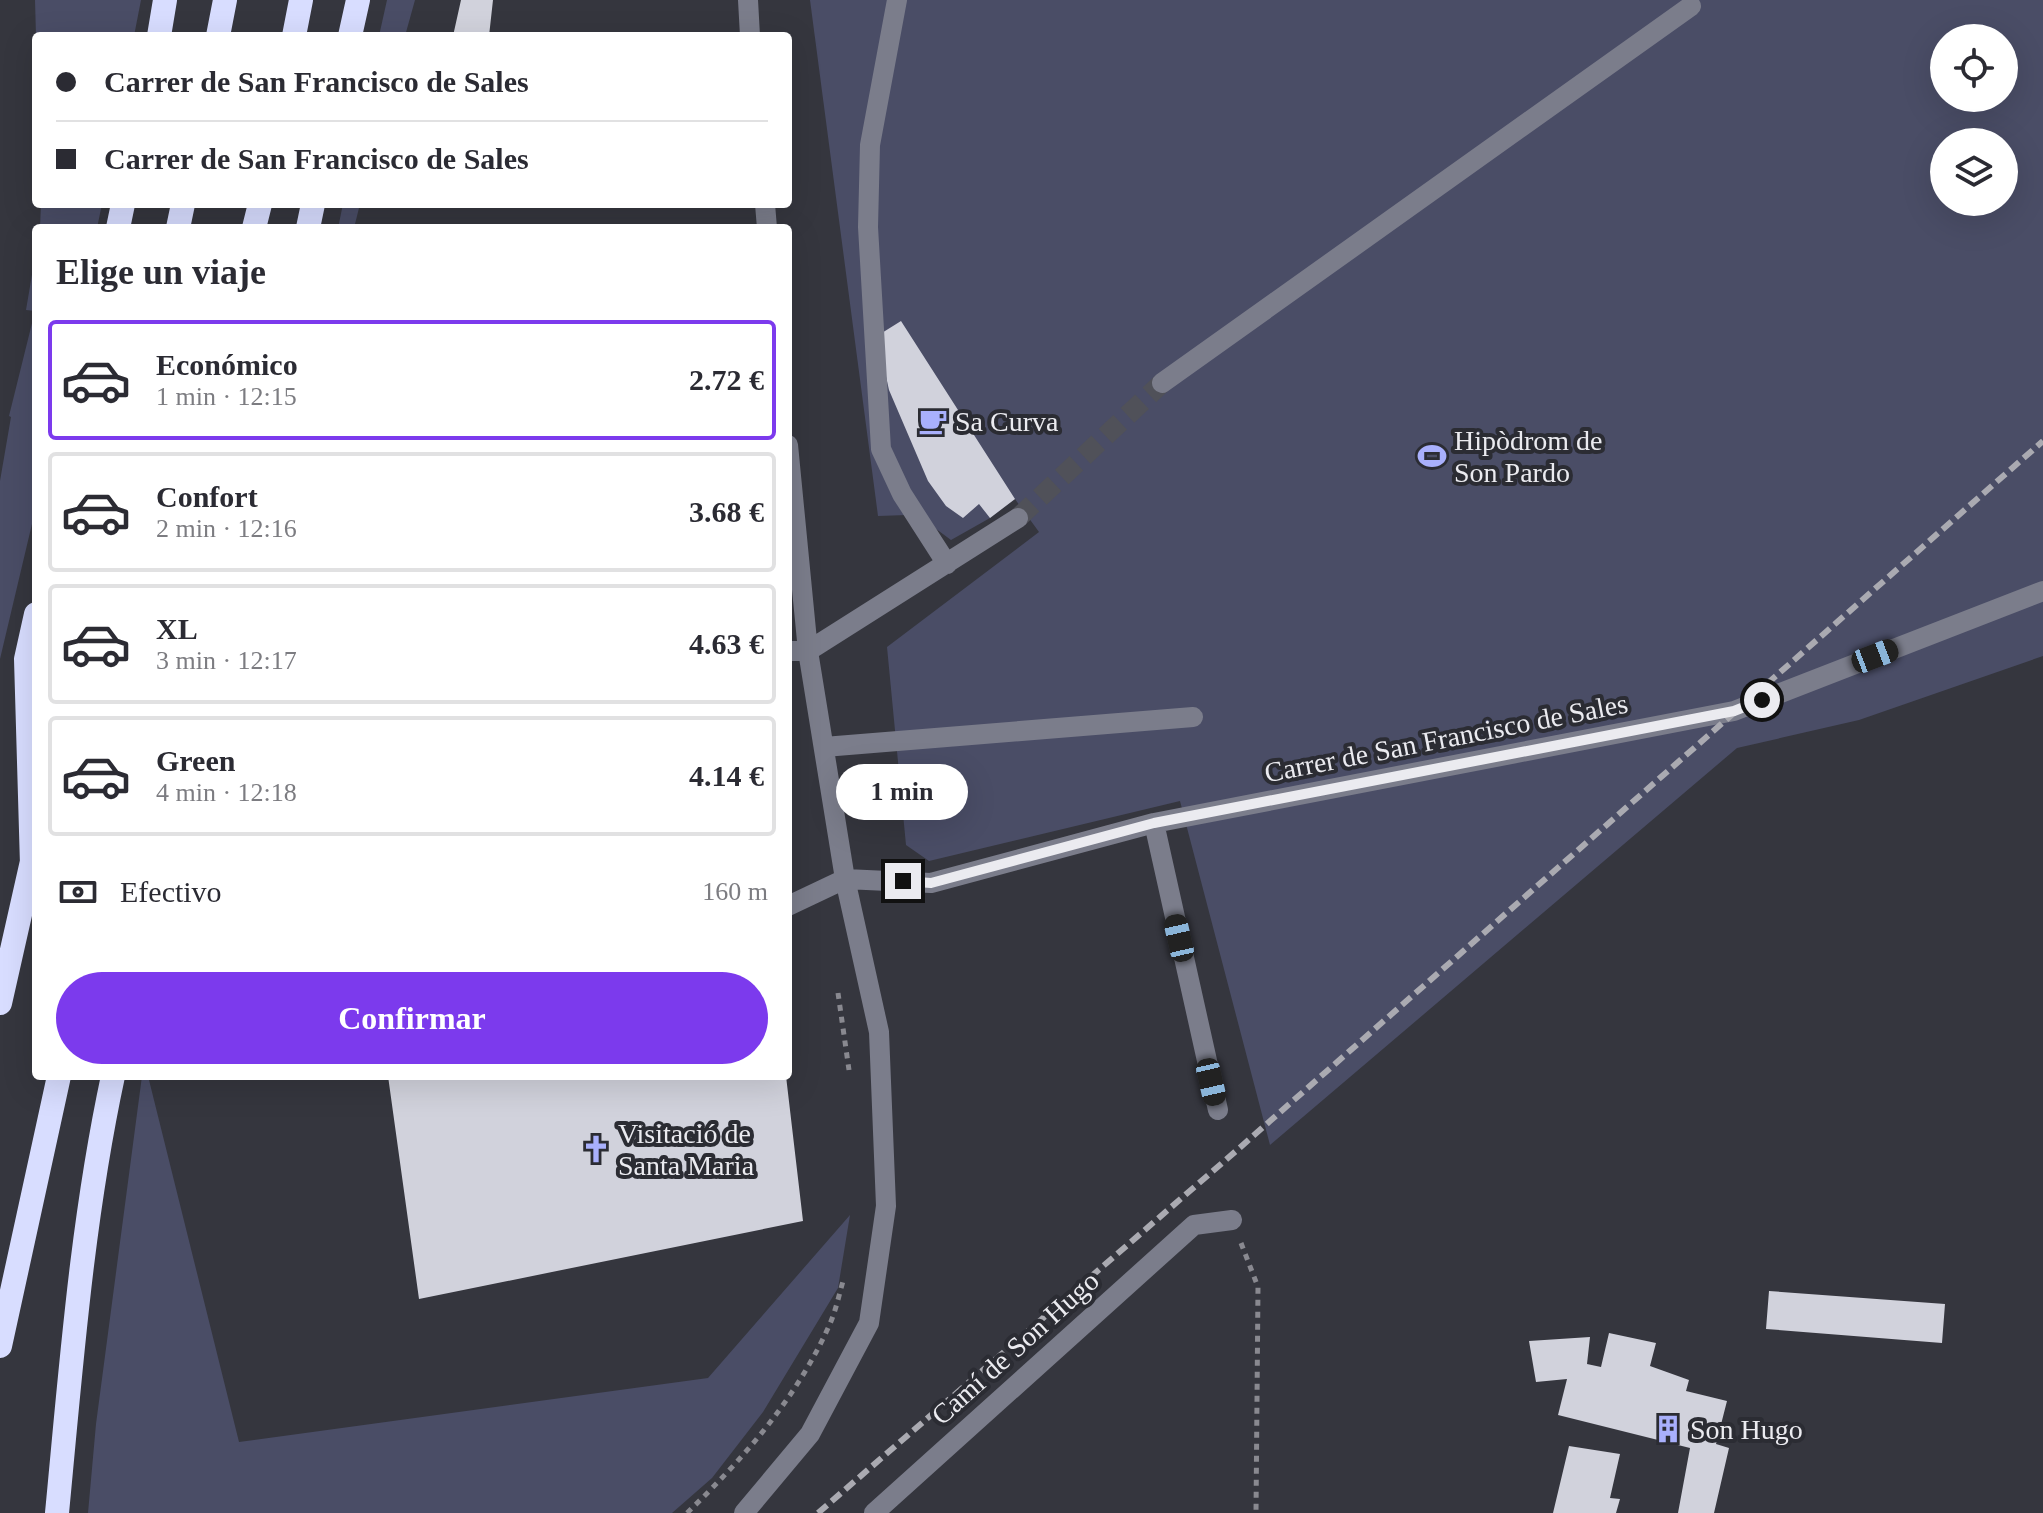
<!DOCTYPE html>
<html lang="es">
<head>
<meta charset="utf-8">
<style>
	:root { --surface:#fff; --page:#f2f2f3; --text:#2b2b33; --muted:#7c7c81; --line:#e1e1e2; --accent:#7c3aed }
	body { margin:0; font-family:"Times New Roman",serif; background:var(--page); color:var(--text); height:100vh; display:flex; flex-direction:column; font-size:30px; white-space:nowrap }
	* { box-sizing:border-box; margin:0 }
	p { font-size:26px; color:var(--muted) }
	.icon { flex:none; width:44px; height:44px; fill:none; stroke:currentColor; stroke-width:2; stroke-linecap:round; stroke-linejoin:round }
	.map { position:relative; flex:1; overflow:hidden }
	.side { position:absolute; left:32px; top:224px; width:760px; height:856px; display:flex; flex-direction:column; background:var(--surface); border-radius:8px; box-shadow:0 8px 32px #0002 }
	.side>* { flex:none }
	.top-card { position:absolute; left:32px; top:32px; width:760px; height:176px; border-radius:8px; box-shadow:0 8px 32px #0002; display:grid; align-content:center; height:176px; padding:0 24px; background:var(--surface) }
	.fabs { position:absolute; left:1930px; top:24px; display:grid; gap:16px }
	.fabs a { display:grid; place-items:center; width:88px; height:88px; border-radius:50%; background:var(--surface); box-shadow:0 8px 32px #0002; font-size:40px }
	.end { position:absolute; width:36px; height:36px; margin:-18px; border:10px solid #ebebf0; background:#111; box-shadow:0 0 0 4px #111 }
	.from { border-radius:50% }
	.bubble { position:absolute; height:56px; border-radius:28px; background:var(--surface); box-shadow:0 8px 32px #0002; font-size:26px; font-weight:800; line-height:56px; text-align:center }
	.car { position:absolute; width:24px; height:48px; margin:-24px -12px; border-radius:10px; box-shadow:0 0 6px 2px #0007; background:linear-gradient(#222 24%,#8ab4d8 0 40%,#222 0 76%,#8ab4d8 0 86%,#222 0) }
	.top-card b { display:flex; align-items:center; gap:28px; height:76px; font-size:30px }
	.top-card b+b { border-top:2px solid var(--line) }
	.top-card i { width:20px; height:20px; background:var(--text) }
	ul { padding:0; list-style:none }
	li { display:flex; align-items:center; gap:24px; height:120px; margin:0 16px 12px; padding:0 8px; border:4px solid var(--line); border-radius:8px }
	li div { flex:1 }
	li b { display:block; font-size:30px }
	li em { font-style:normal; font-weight:800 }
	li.active { border-color:var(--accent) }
	li>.icon { width:72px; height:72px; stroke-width:1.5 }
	h2 { padding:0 24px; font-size:36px; line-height:96px }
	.pay { display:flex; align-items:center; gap:20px; height:88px; padding:0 24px; font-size:30px }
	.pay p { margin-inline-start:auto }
	.action { display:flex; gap:16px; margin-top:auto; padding:16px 24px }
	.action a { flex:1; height:92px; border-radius:48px; background:var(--accent); color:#fff; font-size:32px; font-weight:800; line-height:92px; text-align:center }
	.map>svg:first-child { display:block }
	.green { fill:#4a4d66; fill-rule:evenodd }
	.building { fill:#d1d2dc }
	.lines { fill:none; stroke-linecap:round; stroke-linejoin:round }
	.minor-tunnel { stroke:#505159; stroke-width:20; stroke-dasharray:20 10; stroke-linecap:butt }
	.path { stroke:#898990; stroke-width:5; stroke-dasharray:6 6; stroke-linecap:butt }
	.minor { stroke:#7b7d8b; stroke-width:20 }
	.highway { stroke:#d8ddff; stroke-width:24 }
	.rail { stroke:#aaaab1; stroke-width:6; stroke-dasharray:12 6; stroke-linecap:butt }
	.route { stroke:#ebebf0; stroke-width:10 }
	.labels { text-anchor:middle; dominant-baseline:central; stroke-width:8; stroke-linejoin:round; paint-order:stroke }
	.poi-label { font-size:28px; fill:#ebebf0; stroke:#2b2c33; text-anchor:start }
	.street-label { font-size:28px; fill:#ebebf0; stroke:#2b2c33 }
</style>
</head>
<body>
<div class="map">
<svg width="2043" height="1513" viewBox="0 0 2043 1513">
	<rect width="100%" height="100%" fill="#35363e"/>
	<path class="green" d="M35 0H141L134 36H36Z
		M387 0H415L405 36H379Z
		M810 0H2043V656L1859 720 1737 748 1270 1145 1180 801 929 861 906 845 887 647 1039 532 1015 499 990 518 951 540 912 511 907 515 878 516ZM1944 38H2004V98H1944ZM1944 142H2004V202H1944Z
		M41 204H102L97 228H40Z
		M343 204H360L354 228H338Z
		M36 251V507L0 659V481L11 417 9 416 35 311 26 310Z
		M142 1076H148L239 1442 708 1378 850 1215 838 1288 763 1412 712 1478 672 1513H88L96 1424Z"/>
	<path class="building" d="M461 0H493L489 36H453Z
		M901 321 1015 499 990 518 979 504 963 518 946 506 928 481 889 390 877 336Z
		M388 1076H786L803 1221 419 1299Z
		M1769 1291 1945 1304 1942 1343 1766 1329Z
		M1609 1333 1656 1343 1650 1366 1689 1380 1686 1391 1727 1401 1716 1444 1729 1448 1714 1513H1678L1690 1448 1558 1415 1567 1379 1536 1382 1529 1341 1590 1337 1587 1364 1601 1367Z
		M1569 1446 1620 1454 1610 1498 1620 1499 1616 1513H1553Z"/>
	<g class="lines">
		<path class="minor-tunnel" d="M1018 518 1162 383"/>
		<path class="path" d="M838 993 849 1070
			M1241 1243 1258 1287 1256 1513
			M687 1513C744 1458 796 1399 829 1326 836 1311 839 1294 844 1278"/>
		<path class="minor" d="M748 0 750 36
			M897 0 870 145 868 227 881 449 902 494 947 564
			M765 204 767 228
			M1162 383 1691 6
			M788 445 808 651 845 879 931 883 1154 823 1734 711 2043 591
			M788 651H808L1018 518
			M824 747 1193 717
			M1154 823 1218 1110
			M744 1513 810 1434 869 1323 886 1206 879 1032 845 879 788 906
			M874 1513 1194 1225 1232 1220"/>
		<path class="highway" d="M159 36 165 0
			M218 36 225 0
			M294 36 301 0
			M350 36 358 0
			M118 228 123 204
			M178 228 183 204
			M254 228 260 204
			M308 228 313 204
			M32 865 26 659 36 614
			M0 1003 35 848
			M0 1346 59 1076
			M57 1513C71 1367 82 1220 113 1076"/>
		<path class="rail" d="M818 1513 1236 1151 2043 441"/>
	</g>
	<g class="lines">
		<path class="route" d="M903 881 931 883 1154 823 1734 711 1762 700"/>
	</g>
	<defs>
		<symbol id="cafe-bare" viewBox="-9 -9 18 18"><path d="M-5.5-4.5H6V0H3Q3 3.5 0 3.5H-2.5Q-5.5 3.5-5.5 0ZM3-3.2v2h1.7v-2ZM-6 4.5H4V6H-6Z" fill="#a9b0fc" stroke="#2b2c33" stroke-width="2.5" paint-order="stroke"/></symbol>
		<symbol id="stadium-bare" viewBox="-9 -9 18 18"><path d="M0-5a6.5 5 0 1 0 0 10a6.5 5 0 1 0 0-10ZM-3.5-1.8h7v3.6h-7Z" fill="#a9b0fc" stroke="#2b2c33" stroke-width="2.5" paint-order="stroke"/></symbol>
		<symbol id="church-bare" viewBox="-9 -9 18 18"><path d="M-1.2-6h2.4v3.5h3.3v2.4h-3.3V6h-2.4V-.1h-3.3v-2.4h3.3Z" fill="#a9b0fc" stroke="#2b2c33" stroke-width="2.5" paint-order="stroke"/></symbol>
		<symbol id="building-bare" viewBox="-9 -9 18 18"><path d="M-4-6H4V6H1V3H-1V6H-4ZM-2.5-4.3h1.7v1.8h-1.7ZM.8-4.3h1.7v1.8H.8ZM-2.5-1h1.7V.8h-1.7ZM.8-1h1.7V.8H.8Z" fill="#a9b0fc" stroke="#2b2c33" stroke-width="2.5" paint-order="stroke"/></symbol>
	</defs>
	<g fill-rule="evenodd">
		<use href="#cafe-bare" x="913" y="401" width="40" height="40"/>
		<use href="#stadium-bare" x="1412" y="436" width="40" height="40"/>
		<use href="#church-bare" x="576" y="1129" width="40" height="40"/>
		<use href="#building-bare" x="1648" y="1409" width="40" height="40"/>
	</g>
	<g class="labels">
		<g class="poi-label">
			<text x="955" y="421">Sa Curva</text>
			<text x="1454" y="440">Hipòdrom de<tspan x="1454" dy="32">Son Pardo</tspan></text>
			<text x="618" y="1133">Visitació de<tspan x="618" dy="32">Santa Maria</tspan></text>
			<text x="1690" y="1429">Son Hugo</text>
		</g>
		<g class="street-label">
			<text transform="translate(1446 738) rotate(-11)">Carrer de San Francisco de Sales</text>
			<text transform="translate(1015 1348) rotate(-42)">Camí de Son Hugo</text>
		</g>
	</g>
</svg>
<div class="fabs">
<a><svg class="icon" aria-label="locate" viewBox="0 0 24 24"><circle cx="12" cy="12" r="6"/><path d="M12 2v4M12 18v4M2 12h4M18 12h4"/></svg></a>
<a><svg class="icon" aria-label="layers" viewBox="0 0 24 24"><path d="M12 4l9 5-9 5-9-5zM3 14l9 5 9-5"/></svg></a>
</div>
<i class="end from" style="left:1762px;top:700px"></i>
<i class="end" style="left:903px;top:881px"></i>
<div class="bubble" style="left:836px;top:764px;width:132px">1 min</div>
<i class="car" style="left:1875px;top:656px;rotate:69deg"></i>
<i class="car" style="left:1179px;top:938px;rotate:347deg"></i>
<i class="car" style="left:1211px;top:1082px;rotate:167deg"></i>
<div class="top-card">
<b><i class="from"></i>Carrer de San Francisco de Sales</b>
<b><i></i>Carrer de San Francisco de Sales</b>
</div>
<section class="side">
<h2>Elige un viaje</h2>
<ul>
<li class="active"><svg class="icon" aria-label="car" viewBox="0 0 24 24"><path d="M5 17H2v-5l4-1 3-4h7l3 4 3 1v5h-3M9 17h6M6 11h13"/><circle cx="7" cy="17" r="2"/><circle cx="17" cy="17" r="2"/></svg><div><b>Económico</b><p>1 min · 12:15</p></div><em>2.72 €</em></li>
<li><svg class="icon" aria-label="car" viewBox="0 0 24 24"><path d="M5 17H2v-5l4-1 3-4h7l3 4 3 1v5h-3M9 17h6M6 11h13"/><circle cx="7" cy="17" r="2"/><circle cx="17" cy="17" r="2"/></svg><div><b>Confort</b><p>2 min · 12:16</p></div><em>3.68 €</em></li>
<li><svg class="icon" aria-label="car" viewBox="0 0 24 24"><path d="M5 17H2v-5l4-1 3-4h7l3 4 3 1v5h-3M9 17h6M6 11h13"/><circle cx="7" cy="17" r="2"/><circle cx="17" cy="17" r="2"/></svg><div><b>XL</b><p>3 min · 12:17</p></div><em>4.63 €</em></li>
<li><svg class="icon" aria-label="car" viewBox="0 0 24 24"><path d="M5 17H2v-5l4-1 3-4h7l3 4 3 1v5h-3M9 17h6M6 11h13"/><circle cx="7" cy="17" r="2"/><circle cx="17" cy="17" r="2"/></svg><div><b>Green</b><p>4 min · 12:18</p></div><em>4.14 €</em></li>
</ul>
<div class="pay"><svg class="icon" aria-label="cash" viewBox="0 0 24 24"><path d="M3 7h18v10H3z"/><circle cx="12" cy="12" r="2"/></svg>Efectivo<p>160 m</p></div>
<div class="action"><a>Confirmar</a></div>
</section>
</div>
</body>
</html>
